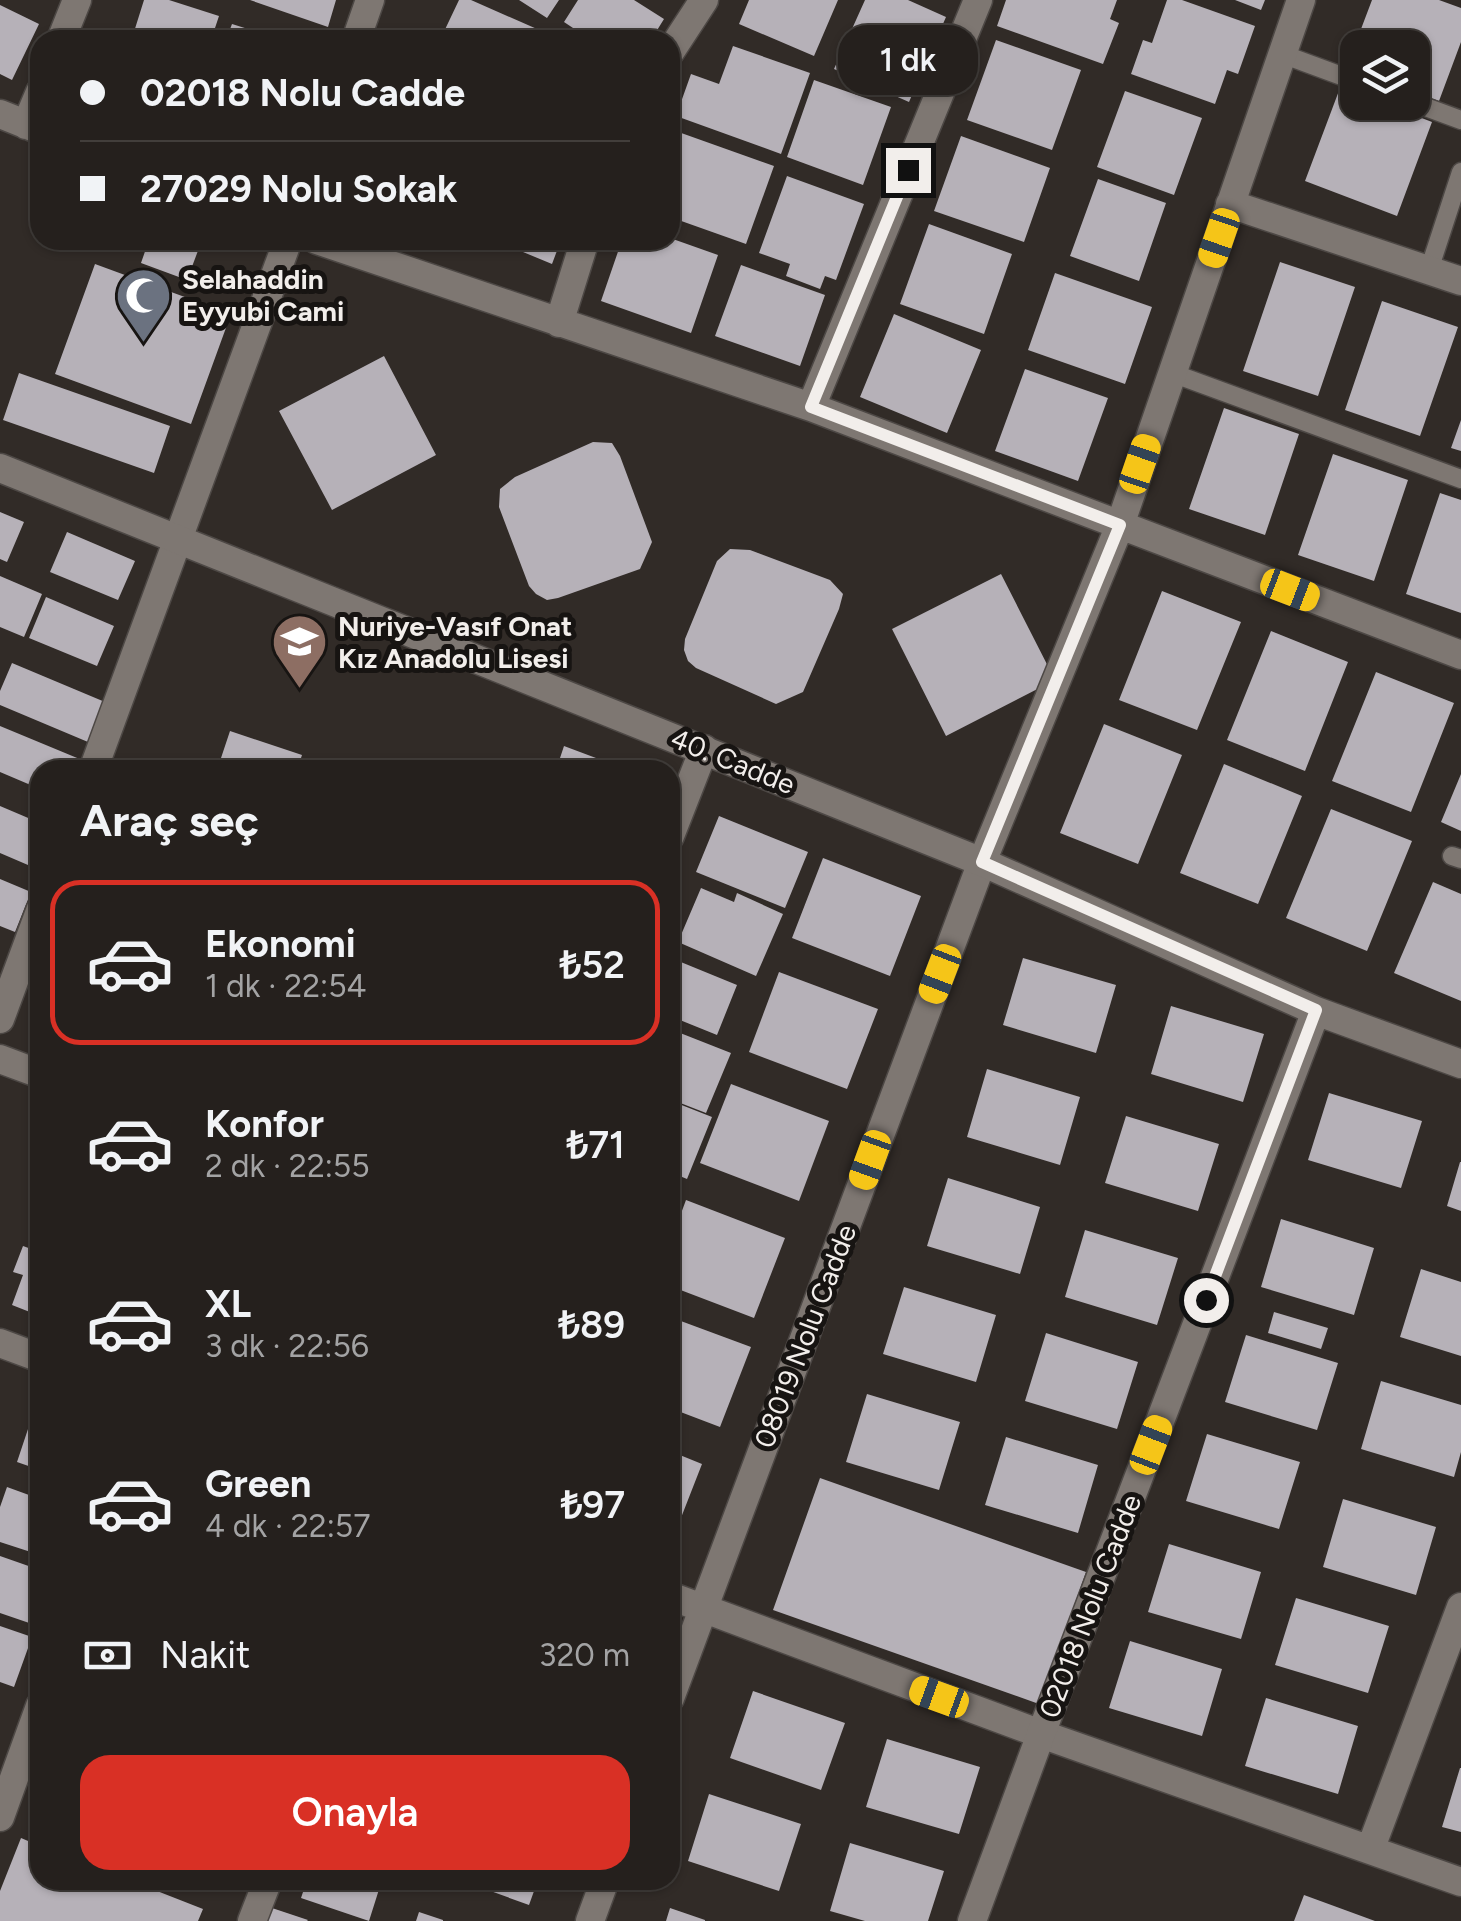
<!DOCTYPE html>
<html lang="tr">
<head>
<meta charset="utf-8">
<style>
	:root { --surface:#25201d; --page:#2d2826; --text:#f1f3f6; --muted:#a3a3a4; --line:#423e3b; --accent:#d93025 }
	body { margin:0; font-family:Figtree,sans-serif; background:var(--page); color:var(--text); height:100vh; display:flex; flex-direction:column; font-size:38px; white-space:nowrap }
	* { box-sizing:border-box; margin:0 }
	p { font-size:32px; color:var(--muted) }
	.icon { flex:none; width:55px; height:55px; fill:none; stroke:currentColor; stroke-width:2; stroke-linecap:round; stroke-linejoin:round }
	.map { position:relative; flex:1; overflow:hidden }
	.details { position:absolute; left:30px; top:760px; width:650px; height:1130px; display:flex; flex-direction:column; background:var(--surface); border-radius:30px; box-shadow:0 2px 8px #0004,0 0 0 2px var(--line) }
	.details>* { flex:none }
	.banner { position:absolute; left:30px; top:30px; width:650px; height:220px; border-radius:30px; box-shadow:0 2px 8px #0004,0 0 0 2px var(--line); display:grid; align-content:center; height:220px; padding:0 50px; background:var(--surface) }
	.controls { position:absolute; left:1340px; top:30px; display:grid; gap:20px }
	.controls a { display:grid; place-items:center; width:90px; height:90px; border-radius:20px; background:var(--surface); box-shadow:0 2px 8px #0004,0 0 0 2px var(--line); font-size:50px }
	.end { position:absolute; width:45px; height:45px; margin:-22px; border:12px solid #f2eeeb; background:#111; box-shadow:0 0 0 5px #111 }
	.from { border-radius:50% }
	.bubble { position:absolute; height:70px; border-radius:30px; background:var(--surface); box-shadow:0 2px 8px #0004,0 0 0 2px var(--line); font-size:32px; font-weight:600; line-height:70px; text-align:center }
	.car { position:absolute; width:30px; height:60px; margin:-30px -15px; border-radius:12px; box-shadow:0 0 8px 2px #0007; background:linear-gradient(#f5c518 24%,#345 0 40%,#f5c518 0 76%,#345 0 86%,#f5c518 0) }
	.banner b { display:flex; align-items:center; gap:35px; height:95px; font-size:38px }
	.banner b+b { border-top:2px solid var(--line) }
	.banner i { width:25px; height:25px; background:var(--text) }
	ul { padding:0; list-style:none }
	li { display:flex; align-items:center; gap:30px; height:165px; margin:0 20px 15px; padding:0 30px; border:5px solid transparent; border-radius:30px }
	li div { flex:1 }
	li b { display:block; font-size:38px }
	li em { font-style:normal; font-weight:600 }
	li.selected { border-color:var(--accent) }
	li>.icon { width:90px; height:90px; stroke-width:1.5 }
	h2 { padding:0 50px; font-size:45px; line-height:120px }
	.pay { display:flex; align-items:center; gap:25px; height:110px; padding:0 50px; font-size:38px }
	.pay p { margin-inline-start:auto }
	.primary-button { display:flex; gap:20px; margin-top:auto; padding:20px 50px }
	.primary-button a { flex:1; height:115px; border-radius:30px; background:var(--accent); color:#fff; font-size:40px; font-weight:600; line-height:115px; text-align:center }
	.map>svg:first-child { display:block }
	.building { fill:#b6b1b8 }
	.lines { fill:none; stroke-linecap:round; stroke-linejoin:round }
	.service-casing { stroke:#4d4845; stroke-width:21 }
	.minor-casing { stroke:#4d4845; stroke-width:31 }
	.tertiary-casing { stroke:#4d4845; stroke-width:31 }
	.service { stroke:#7e7772; stroke-width:18 }
	.minor { stroke:#7e7772; stroke-width:28 }
	.tertiary { stroke:#7e7772; stroke-width:28 }
	.route { stroke:#f2eeeb; stroke-width:12 }
	.labels { text-anchor:middle; dominant-baseline:central; stroke-width:10; stroke-linejoin:round; paint-order:stroke }
	.poi-label { font-size:28px; font-weight:bold; fill:#f2eeeb; stroke:#171412; text-anchor:start }
	.street-label { font-size:28px; fill:#f2eeeb; stroke:#171412 }
</style>
</head>
<body>
<div class="map">
<svg width="1461" height="1921" viewBox="0 0 1461 1921">
	<rect width="100%" height="100%" fill="#312b27"/>
	<path class="building" d="M144 0H169L219 16 211 40H148L133 35Z
		M250 0H336L328 27Z
		M459 0H471L537 29 532 40H440Z
		M519 0H559L547 18Z
		M578 0H634L664 19 651 40H591L564 22Z
		M749 0H838L814 56 739 24Z
		M865 0H908L946 17 909 102 834 69Z
		M1006 0H1117L1110 19 1119 23 1103 64 997 26Z
		M1167 0H1182L1255 26 1238 74 1227 70 1215 104 1131 74 1143 40 1152 43Z
		M1235 0H1265L1261 10Z
		M1372 0H1439L1461 8V42L1439 101 1412 91V48H1358V71L1347 66Z
		M0 5 39 24 12 80 0 74Z
		M232 24 280 39V40H226Z
		M996 40 1081 70 1052 150 967 120Z
		M733 46 810 73 781 154 676 116 691 74 719 84Z
		M814 80 891 107 863 185 787 157Z
		M1340 88 1358 94V102H1380L1432 122 1397 216 1305 181Z
		M1125 91 1202 118 1174 195 1097 167Z
		M670 129 774 166 746 244 670 217Z
		M961 136 1050 168 1024 242 934 211Z
		M787 176 864 204 836 280 825 276 820 289 786 276 790 264 759 253Z
		M1098 179 1166 203 1139 281 1070 256Z
		M929 224 1012 254 984 334 900 304Z
		M670 238 718 255 691 333 601 301 622 240H670Z
		M149 240H202L187 280 141 263Z
		M494 240H561L552 264Z
		M1280 262 1355 287 1318 396 1243 371Z
		M95 264 231 314 191 424 55 374Z
		M741 265 825 295 800 366 715 336Z
		M1055 273 1152 307 1125 384 1028 350Z
		M1382 301 1458 327 1420 436 1345 410Z
		M894 314 981 350 947 433 860 397Z
		M384 356 436 455 332 510 279 411Z
		M1025 369 1108 398 1078 481 995 451Z
		M19 373 170 426 154 473 3 420Z
		M1224 408 1299 434 1265 535 1189 509Z
		M1461 420V451L1451 448Z
		M593 442 612 443 620 456 652 542 640 569 558 598 547 600 536 594 529 586 499 507 500 489 515 477Z
		M1333 454 1408 480 1374 581 1298 555Z
		M1440 493 1461 500V613L1406 594Z
		M0 512 24 522 7 562 0 559Z
		M67 532 135 561 118 600 50 572Z
		M730 549 750 550 830 580 843 594 839 609 803 692 776 704 696 668 688 661 684 650 685 639 717 561Z
		M1001 574 1055 680 946 736 892 629Z
		M0 576 42 594 24 637 0 627Z
		M1162 591 1241 622 1197 730 1119 700Z
		M46 597 114 626 97 666 29 638Z
		M1271 631 1348 662 1305 771 1227 740Z
		M12 663 105 702 88 742 0 705V691Z
		M1376 672 1454 703 1411 812 1332 781Z
		M1104 724 1182 755 1138 864 1060 833Z
		M0 726 82 760 78 770H40V789L0 772Z
		M230 731 302 755 297 770H217Z
		M564 746 604 761 601 770H575L558 764Z
		M1224 764 1302 796 1258 904 1180 873Z
		M1461 774V831L1441 822Z
		M0 806 40 823V838L28 865 0 853Z
		M1331 809 1412 841 1367 951 1286 918Z
		M719 816 808 852 785 908 696 872Z
		M823 858 921 896 890 976 792 938Z
		M0 879 31 892 15 932 0 926Z
		M1433 882 1461 894V1001L1394 973Z
		M701 888 734 902 737 893 783 914 756 976 678 942Z
		M671 958 737 985 717 1035 670 1016Z
		M1023 958 1116 985 1096 1053 1003 1025Z
		M779 972 878 1009 847 1089 749 1052Z
		M1171 1006 1264 1034 1243 1102 1151 1074Z
		M40 1026V1066L26 1061Z
		M670 1029 731 1053 706 1113 670 1099Z
		M987 1069 1080 1097 1060 1165 967 1137Z
		M731 1084 829 1121 799 1201 700 1163Z
		M1329 1093 1422 1121 1401 1188 1308 1160Z
		M679 1104 712 1117 687 1179 670 1172V1114L675 1115Z
		M1126 1116 1219 1144 1198 1211 1105 1183Z
		M1460 1162H1461V1211L1447 1206Z
		M948 1178 1040 1207 1020 1274 927 1246Z
		M686 1200 785 1238 754 1318 670 1286V1243Z
		M1281 1219 1374 1248 1354 1315 1261 1287Z
		M1085 1230 1178 1258 1157 1325 1065 1297Z
		M40 1236V1316L12 1305 23 1275 13 1272 23 1246 34 1250Z
		M1421 1269 1461 1282V1356L1400 1337Z
		M904 1287 996 1315 976 1382 883 1354Z
		M1274 1312 1328 1328 1321 1349 1268 1333Z
		M670 1317 751 1347 720 1427 670 1408Z
		M1046 1333 1138 1362 1117 1429 1025 1401Z
		M1246 1335 1338 1363 1317 1430 1225 1402Z
		M1381 1381 1461 1405V1452L1454 1477 1361 1449Z
		M867 1394 960 1422 939 1490 846 1462Z
		M34 1411 40 1413V1470L17 1462Z
		M1207 1434 1300 1462 1279 1529 1186 1501Z
		M1006 1437 1098 1465 1078 1533 985 1505Z
		M670 1451 702 1464 670 1546Z
		M820 1478 1086 1572 1039 1704 773 1610Z
		M7 1487 40 1499V1555L0 1542V1507Z
		M1343 1499 1436 1527 1416 1595 1323 1567Z
		M1169 1544 1261 1572 1241 1639 1148 1612Z
		M0 1556 40 1570 38 1626 0 1613Z
		M1296 1598 1389 1626 1368 1693 1275 1665Z
		M0 1626 32 1637 14 1687 0 1682Z
		M1130 1641 1222 1669 1202 1736 1109 1708Z
		M753 1691 845 1723 821 1790 730 1758Z
		M1266 1698 1358 1726 1338 1794 1245 1766Z
		M887 1739 980 1767 959 1834 866 1807Z
		M1460 1768H1461V1832L1442 1827Z
		M709 1794 801 1824 779 1891 688 1861Z
		M21 1838 40 1846V1880H129L203 1909 198 1921H0V1891Z
		M850 1843 944 1871 928 1921H865L830 1911Z
		M307 1880H382L369 1921 301 1898Z
		M460 1880H538L529 1905Z
		M1304 1895 1375 1921H1294Z
		M269 1907 308 1920 307 1921H265Z
		M670 1908 705 1920V1921H666Z
		M419 1912 443 1920V1921H416Z"/>
	<g class="lines">
		<defs>
			<path id="service" d="M1282 54 1358 82
				M1412 102 1461 120
				M1429 270 1461 172
				M1172 373 1461 479
				M1452 856 1461 859"/>
			<path id="minor" d="M61 40 77 0
				M356 40 370 0
				M670 52 704 0
				M0 114 40 130
				M26 125 40 92
				M1230 204 1461 281
				M317 240 811 407 1461 655
				M559 323 585 240
				M811 407 978 0
				M93 770 288 240
				M670 836 704 749
				M0 1019 40 911
				M0 1059 40 1074
				M0 1343 40 1358
				M670 1596 1041 1734 1461 1882
				M670 1698 982 862 1120 525 1301 0
				M0 1817 40 1706
				M1370 1850 1461 1607
				M252 1921 268 1880
				M590 1921 605 1880"/>
			<path id="tertiary" d="M0 468 982 862 1316 1011 1461 1064
				M972 1921 1041 1734 1316 1011"/>
		</defs>
		<use href="#service" class="service-casing"/>
		<use href="#minor" class="minor-casing"/>
		<use href="#tertiary" class="tertiary-casing"/>
		<use href="#service" class="service"/>
		<use href="#minor" class="minor"/>
		<use href="#tertiary" class="tertiary"/>
	</g>
	<g class="lines">
		<path class="route" d="M908 170 811 407 1120 525 982 862 1316 1010 1206 1300"/>
	</g>
	<defs>
		<symbol id="mosque-pin" viewBox="-11 -11 22 30"><path d="M0 17L-7.5 6A9.5 9.5 0 1 1 7.5 6Z" fill="#6b7280" stroke="#171412"/><path d="M3.5-4.9A6 6 0 1 0 3.5 4.9A5 5 0 1 1 3.5-4.9Z" fill="#fff"/></symbol>
		<symbol id="school-pin" viewBox="-11 -11 22 30"><path d="M0 17L-7.5 6A9.5 9.5 0 1 1 7.5 6Z" fill="#8d6e63" stroke="#171412"/><path d="M0-5L7-2L0 1L-7-2ZM-4 1L0 2.5L4 1V4Q0 6-4 4Z" fill="#fff"/></symbol>
	</defs>
	<g fill-rule="evenodd">
		<use href="#mosque-pin" x="112" y="264" width="63" height="86"/>
		<use href="#school-pin" x="268" y="610" width="63" height="86"/>
	</g>
	<g class="labels">
		<g class="poi-label">
			<text x="182" y="279">Selahaddin<tspan x="182" dy="32">Eyyubi Cami</tspan></text>
			<text x="338" y="626">Nuriye-Vasıf Onat<tspan x="338" dy="32">Kız Anadolu Lisesi</tspan></text>
		</g>
		<g class="street-label">
			<text transform="translate(733 761) rotate(22)">40. Cadde</text>
			<text transform="translate(805 1336) rotate(-69)">08019 Nolu Cadde</text>
			<text transform="translate(1090 1606) rotate(-69)">02018 Nolu Cadde</text>
		</g>
	</g>
</svg>
<div class="controls">
<a><svg class="icon" aria-label="layers" viewBox="0 0 24 24"><path d="M12 4l9 5-9 5-9-5zM3 14l9 5 9-5"/></svg></a>
</div>
<i class="end from" style="left:1206px;top:1300px"></i>
<i class="end" style="left:908px;top:170px"></i>
<div class="bubble" style="left:838px;top:25px;width:140px">1 dk</div>
<i class="car" style="left:1219px;top:238px;rotate:199deg"></i>
<i class="car" style="left:1140px;top:464px;rotate:19deg"></i>
<i class="car" style="left:1290px;top:590px;rotate:111deg"></i>
<i class="car" style="left:940px;top:974px;rotate:201deg"></i>
<i class="car" style="left:870px;top:1160px;rotate:200deg"></i>
<i class="car" style="left:1151px;top:1445px;rotate:21deg"></i>
<i class="car" style="left:939px;top:1697px;rotate:290deg"></i>
<div class="banner">
<b><i class="from"></i>02018 Nolu Cadde</b>
<b><i></i>27029 Nolu Sokak</b>
</div>
<section class="details">
<h2>Araç seç</h2>
<ul>
<li class="selected"><svg class="icon" aria-label="car" viewBox="0 0 24 24"><path d="M5 17H2v-5l4-1 3-4h7l3 4 3 1v5h-3M9 17h6M6 11h13"/><circle cx="7" cy="17" r="2"/><circle cx="17" cy="17" r="2"/></svg><div><b>Ekonomi</b><p>1 dk · 22:54</p></div><em>₺52</em></li>
<li><svg class="icon" aria-label="car" viewBox="0 0 24 24"><path d="M5 17H2v-5l4-1 3-4h7l3 4 3 1v5h-3M9 17h6M6 11h13"/><circle cx="7" cy="17" r="2"/><circle cx="17" cy="17" r="2"/></svg><div><b>Konfor</b><p>2 dk · 22:55</p></div><em>₺71</em></li>
<li><svg class="icon" aria-label="car" viewBox="0 0 24 24"><path d="M5 17H2v-5l4-1 3-4h7l3 4 3 1v5h-3M9 17h6M6 11h13"/><circle cx="7" cy="17" r="2"/><circle cx="17" cy="17" r="2"/></svg><div><b>XL</b><p>3 dk · 22:56</p></div><em>₺89</em></li>
<li><svg class="icon" aria-label="car" viewBox="0 0 24 24"><path d="M5 17H2v-5l4-1 3-4h7l3 4 3 1v5h-3M9 17h6M6 11h13"/><circle cx="7" cy="17" r="2"/><circle cx="17" cy="17" r="2"/></svg><div><b>Green</b><p>4 dk · 22:57</p></div><em>₺97</em></li>
</ul>
<div class="pay"><svg class="icon" aria-label="cash" viewBox="0 0 24 24"><path d="M3 7h18v10H3z"/><circle cx="12" cy="12" r="2"/></svg>Nakit<p>320 m</p></div>
<div class="primary-button"><a>Onayla</a></div>
</section>
</div>
</body>
</html>
